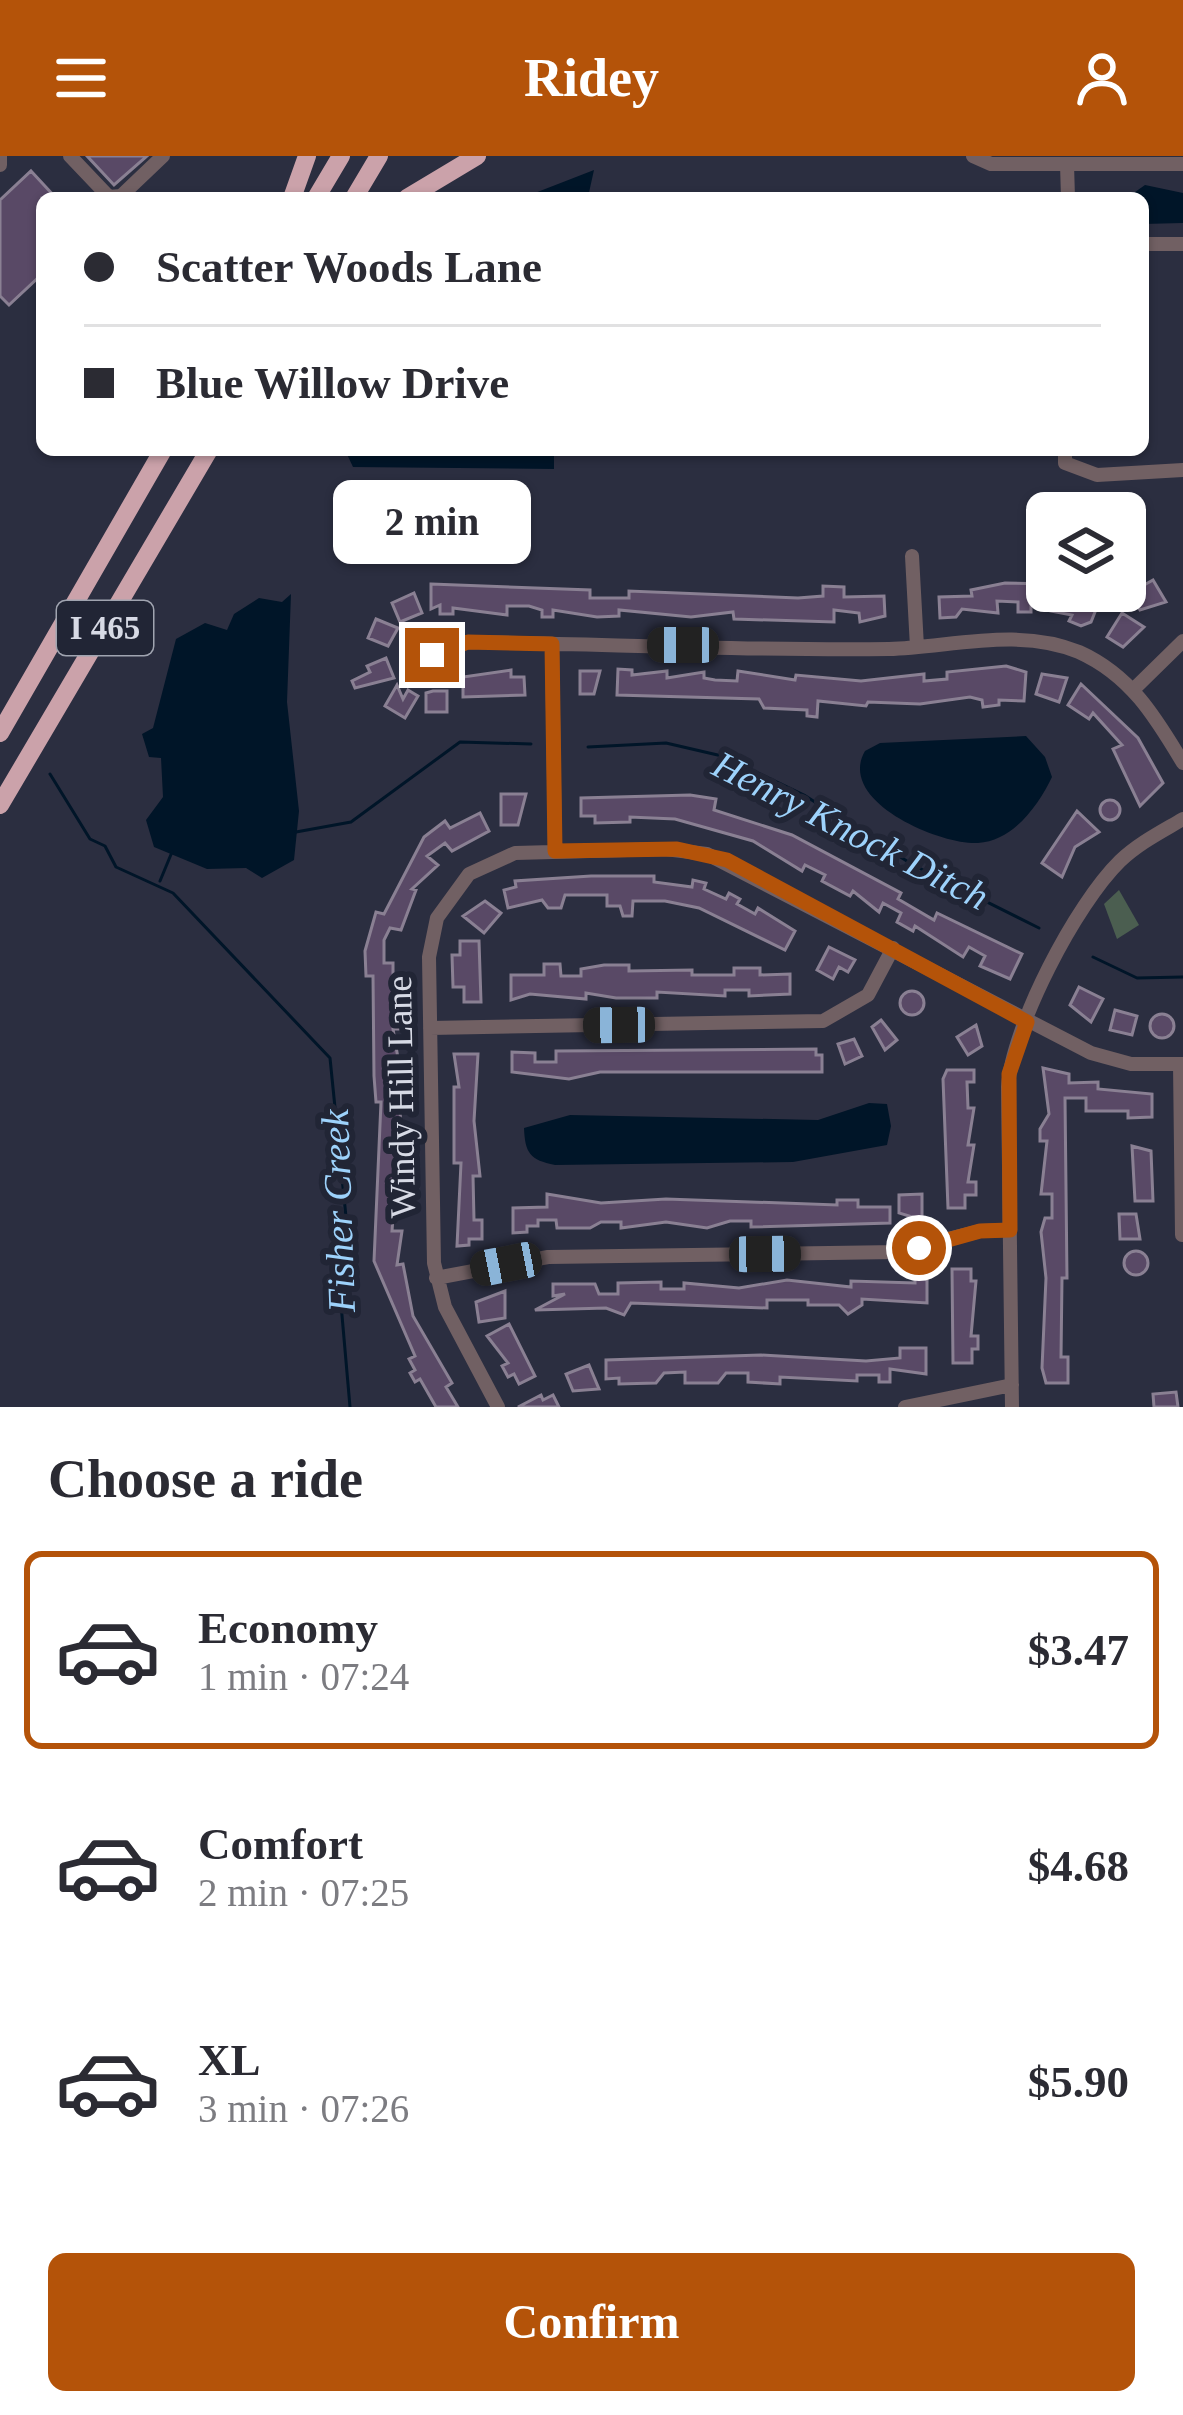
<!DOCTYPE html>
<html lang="en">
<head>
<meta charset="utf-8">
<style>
	:root { --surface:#fff; --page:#f2f2f3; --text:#2b2b33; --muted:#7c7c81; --line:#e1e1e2; --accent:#b45309 }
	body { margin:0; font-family:Georgia,serif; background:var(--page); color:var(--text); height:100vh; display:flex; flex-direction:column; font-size:45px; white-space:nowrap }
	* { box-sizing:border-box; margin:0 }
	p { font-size:39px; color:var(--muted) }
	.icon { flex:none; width:66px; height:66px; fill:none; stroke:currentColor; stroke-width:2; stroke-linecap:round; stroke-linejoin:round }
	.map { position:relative; height:1251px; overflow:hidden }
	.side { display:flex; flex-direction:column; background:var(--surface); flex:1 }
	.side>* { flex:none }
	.top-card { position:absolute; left:36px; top:36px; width:1113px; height:264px; border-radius:18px; box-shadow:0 3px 9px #0004; display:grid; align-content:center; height:264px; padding:0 48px; background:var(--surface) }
	.tools { position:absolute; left:1026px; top:336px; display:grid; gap:24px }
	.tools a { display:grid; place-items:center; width:120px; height:120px; border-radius:18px; background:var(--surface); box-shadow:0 3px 9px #0004; font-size:60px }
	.end { position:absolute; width:54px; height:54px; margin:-27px; border:15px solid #b45309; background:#fff; box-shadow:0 0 0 6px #fff }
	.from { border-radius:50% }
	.bubble { position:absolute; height:84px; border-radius:18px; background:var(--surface); box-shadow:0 3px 9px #0004; font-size:39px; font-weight:800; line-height:84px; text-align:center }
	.car { position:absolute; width:36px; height:72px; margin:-36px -18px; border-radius:15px; box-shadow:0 0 9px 3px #0007; background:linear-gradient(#222 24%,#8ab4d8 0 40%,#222 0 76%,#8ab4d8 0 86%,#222 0) }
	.top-card b { display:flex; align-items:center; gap:42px; height:114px; font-size:45px }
	.top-card b+b { border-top:3px solid var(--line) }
	.top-card i { width:30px; height:30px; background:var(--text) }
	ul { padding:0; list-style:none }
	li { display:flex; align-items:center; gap:36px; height:198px; margin:0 24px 18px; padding:0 24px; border:6px solid transparent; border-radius:18px }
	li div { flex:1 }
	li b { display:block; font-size:45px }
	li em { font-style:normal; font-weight:800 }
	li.on { border-color:var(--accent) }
	li>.icon { width:108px; height:108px; stroke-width:1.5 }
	h2 { padding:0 48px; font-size:54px; line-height:144px }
	.button { display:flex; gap:24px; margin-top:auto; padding:24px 48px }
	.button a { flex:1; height:138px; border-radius:18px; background:var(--accent); color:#fff; font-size:48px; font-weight:800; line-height:138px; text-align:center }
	header { display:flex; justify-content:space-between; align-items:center; height:156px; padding:0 48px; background:var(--accent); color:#fff; font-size:54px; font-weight:800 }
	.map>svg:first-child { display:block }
	.green { fill:#4b5e50 }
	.water { fill:#001528 }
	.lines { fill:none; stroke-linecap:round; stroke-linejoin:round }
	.stream { stroke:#001528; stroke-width:3 }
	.building { fill:#594966; stroke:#8a8093; stroke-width:3 }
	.minor { stroke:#716063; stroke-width:14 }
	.highway { stroke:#cba2aa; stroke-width:18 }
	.route { stroke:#b45309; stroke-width:15 }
	.labels { text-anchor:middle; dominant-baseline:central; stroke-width:12; stroke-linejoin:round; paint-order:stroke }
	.shield { fill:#212535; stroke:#a0a4b0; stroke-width:3 }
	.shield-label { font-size:33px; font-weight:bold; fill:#d7dae5 }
	.street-label { font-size:36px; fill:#d7dae5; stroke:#212535 }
	.water-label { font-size:39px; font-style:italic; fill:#9dd2fb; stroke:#212535 }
</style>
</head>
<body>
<header><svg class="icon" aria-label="menu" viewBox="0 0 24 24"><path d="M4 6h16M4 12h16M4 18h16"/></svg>Ridey<svg class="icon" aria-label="person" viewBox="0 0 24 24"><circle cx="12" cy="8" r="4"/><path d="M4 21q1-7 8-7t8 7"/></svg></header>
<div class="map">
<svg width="1183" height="1251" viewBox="0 0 1183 1251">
	<rect width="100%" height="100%" fill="#2b2e40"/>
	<path class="green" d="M1119 734 1139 769 1117 783 1104 748Z"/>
	<path class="water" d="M594 14 588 41 522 42Z
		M1145 29 1183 37V67L1143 68V42L1128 41Z
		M345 294H554V313L353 311Z
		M291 438 287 546 299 655 294 704 262 722 246 712 207 713 154 691 146 664 163 641 161 602 149 601 142 578 153 572 176 483 205 467 227 474 234 458 259 442 282 446Z
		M1026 580 1045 601 1052 621C1039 648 1014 685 978 687 940 689 836 645 865 595L880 587Z
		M869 947 887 948 891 970 887 989 793 1006 555 1009C530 1004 525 997 524 972L570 959 818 964Z"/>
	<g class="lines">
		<path class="stream" d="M588 591 666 587 722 600 804 639 913 709 1039 772
			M50 618 90 683 105 690 116 711 173 737 330 902 346 1061 341 1148 350 1251
			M296 676 351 666 460 586 531 588
			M160 725 172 696
			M1093 801 1137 822 1183 821"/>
	</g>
	<path class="building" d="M87 0H147L114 29Z
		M31 15 56 42H42V118L9 149 0 140V44Z
		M1153 424 1166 446 1140 454 1130 437Z
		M1005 427 1047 428V435H1067L1097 451 1091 466 1081 470 1069 465 1072 459 1051 455 1052 448 1031 444V456H1018V446L997 445 998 457 962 453 956 461 940 462 939 441 972 440 971 434Z
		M431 428 590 434V442H629V435L798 442 823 440V430L844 431V441L884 440 885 460 860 466 859 457 834 454V466L734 463 733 456 691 461 619 454V460L597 461 553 454V461H542V454L529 450H507V459L453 452V458H440V449L431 453Z
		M414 437 422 457 400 466 392 447Z
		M1122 457 1144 471 1123 491 1107 481Z
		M376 463 398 472 388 490 368 482Z
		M386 502 394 522 355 532 352 525 370 516 367 510Z
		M1006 510 1026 516 1024 545 999 544V549L983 551 982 544 970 541 920 548 868 546 866 550 818 545 817 561 807 560V554L764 552 759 543 617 539 618 513 632 514V519L667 515V522L704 516V522L715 524 737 525 738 515 795 524 796 519 861 525 924 518V525L947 523V516Z
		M511 514V521H524L525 539 463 541V521Z
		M580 515H600L594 538H580Z
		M1042 518 1067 522 1059 546 1036 538Z
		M1081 528 1138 582 1163 627 1140 650 1113 593 1122 589 1093 557 1089 563 1068 549Z
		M397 529 403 543 408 534 418 540 405 562 385 550Z
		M433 535H447V556H426V537Z
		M501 638H526L518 669H501Z
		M690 639 716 643 714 654 792 679 901 737 898 743 934 764 937 757 1022 798 1010 823 980 810 985 800 969 791 963 801 915 770 913 775 897 766 901 757 883 747 879 756 853 735 850 740 822 725 825 719 805 709 802 715 753 685 675 663 630 661V666L595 667V660H581V642Z
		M1100 654a10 10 0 1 1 20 0a10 10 0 1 1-20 0Z
		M1077 655 1099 676 1075 691 1062 721 1042 707Z
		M480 657 489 675 452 695 445 687 427 700 438 709 412 733 416 734 401 774 390 772 384 784V807H393V841H400V873H393L399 908H393V929H400L401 1036H395L392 1075H402L397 1109 403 1108 413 1160 452 1227 446 1231 458 1251H436L420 1223 415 1226 410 1217 415 1214 409 1203 415 1200 374 1105 381 946H376L374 920 373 820H366L365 795 376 756 384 758 424 681 445 665 450 672Z
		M591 720H654V726L692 731 693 724 706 727 704 733 726 743 729 737 740 743 737 748 755 758 758 752 795 775 785 794 699 752 665 745H633L632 760H623L620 750H607V739H565L561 752H548L542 744 508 752 504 734 516 731 515 725Z
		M485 745 501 757 484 777 463 760Z
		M460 785H479L481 846H464V831H453L452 799H460Z
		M829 791 855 804 848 816 839 811 833 823 817 814Z
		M544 808H560L561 820H581V813L604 809H629V815L692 814V819H734V812H760V819L790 818V838L749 840V834H725V840L657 836V842H616L586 837V843L530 838 511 844V819H544Z
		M1079 831 1103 843 1091 866 1070 849Z
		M900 847a12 12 0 1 1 24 0a12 12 0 1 1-24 0Z
		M1115 854 1137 860 1132 879 1110 874Z
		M1150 870a12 12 0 1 1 24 0a12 12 0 1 1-24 0Z
		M881 864 897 884 885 894 872 871Z
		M976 869 982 890 968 899 957 881Z
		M854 883 862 900 845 908 838 888Z
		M816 893V899H822V916H600L569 923 512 916V896L535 897V906H556V895Z
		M454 898H478L474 965 480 1020H473L474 1064H482V1083H469V1089L457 1090 461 1007H454V931H459Z
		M1043 912 1069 918V927L1098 926V933L1152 938V961L1128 962V955H1086V942H1065L1067 1122H1062L1061 1201H1068V1227H1046L1042 1212 1046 1122 1041 1076 1045 1062H1052V1038H1041L1047 985H1040V973L1049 958Z
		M947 914H974V926H967L968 952H974L968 989H974L968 1026H976V1039H965V1052H948L943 923Z
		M1132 990 1151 995 1153 1045H1135Z
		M547 1038 601 1047 666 1043 837 1049V1044H858V1051H890V1067L751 1071V1065H730L707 1072 666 1066 621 1072V1066H601L590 1072H557L556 1064H538V1070H527V1076L513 1077V1052L547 1051Z
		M922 1038V1064L899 1057V1039Z
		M1119 1058H1136L1140 1083H1120Z
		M1124 1107a12 12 0 1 1 24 0a12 12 0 1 1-24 0Z
		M952 1113H971V1125H976L971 1180H978V1193H972V1207H953Z
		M915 1121H927V1147L862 1143V1149L848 1158 839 1149H808V1144H767V1152L631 1147 624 1159 606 1152 535 1154 565 1138 553 1140V1128H595L599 1138H618V1127L661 1126V1133H684V1127L739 1132 787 1124 851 1131V1125L915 1127Z
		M505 1135V1162L479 1166 476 1146Z
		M509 1168 535 1220 519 1228 514 1218 508 1221 502 1210 508 1207 487 1180Z
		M900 1192H926V1218L890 1213V1226H879V1219H857V1225L780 1221V1228L748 1226V1217H726L718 1227H685V1216L664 1217 656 1227 619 1228V1222L606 1223V1204L761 1199 866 1205 900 1202Z
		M589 1209 599 1233 573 1235 566 1218Z
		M1176 1236 1178 1251H1154L1153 1238Z
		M541 1239 543 1244 553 1239 559 1251H518Z"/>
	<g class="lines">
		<path class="minor" d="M70 0 109 41 121 40 163 0
			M973 0 991 8H1183
			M1067 8 1068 42
			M0 9V0
			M1143 88H1183
			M1065 294V307L1097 319 1183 314
			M912 400 917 491
			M552 488 555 695
			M432 499 468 486C608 488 749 495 889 493 951 491 1019 471 1079 496 1130 519 1155 560 1183 607
			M1134 533 1183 485
			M430 872 823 865 868 839 893 792
			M1180 908 1182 1079
			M436 1122 548 1101 896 1096 980 1075 1010 1074
			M498 1251 445 1151 434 1107 429 801 437 762 469 718 515 697 665 693 707 698 1091 897 1131 908H1183
			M905 1251 1012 1229
			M1012 1251 1008 931C1012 870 1076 748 1120 705 1139 687 1161 676 1183 663"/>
		<path class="highway" d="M292 42 307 0
			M316 42 341 0
			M354 42 379 0
			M407 42 477 0
			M0 577 163 294
			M0 649 209 294"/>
	</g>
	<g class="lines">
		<path class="route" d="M432 499 468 486 552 488 555 695 677 693 727 704 1027 866 1009 918 1010 1074 980 1075 919 1092"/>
	</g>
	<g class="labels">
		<rect class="shield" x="57" y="445" width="96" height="54" rx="9"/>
		<g class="shield-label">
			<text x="105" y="472">I 465</text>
		</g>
		<g class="street-label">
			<text transform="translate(401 941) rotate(-91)">Windy Hill Lane</text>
		</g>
		<g class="water-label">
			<text transform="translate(851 674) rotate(27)">Henry Knock Ditch</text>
			<text transform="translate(338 1055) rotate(-92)">Fisher Creek</text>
		</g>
	</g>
</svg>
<div class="tools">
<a><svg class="icon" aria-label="layers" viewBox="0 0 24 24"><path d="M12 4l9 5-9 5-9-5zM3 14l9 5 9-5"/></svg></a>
</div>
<i class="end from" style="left:919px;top:1092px"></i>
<i class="end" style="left:432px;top:499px"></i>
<div class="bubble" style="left:333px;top:324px;width:198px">2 min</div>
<i class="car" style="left:683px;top:489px;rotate:270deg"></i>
<i class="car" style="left:619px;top:869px;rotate:269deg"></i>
<i class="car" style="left:765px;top:1098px;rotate:89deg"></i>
<i class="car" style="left:506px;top:1108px;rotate:259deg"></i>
<div class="top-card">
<b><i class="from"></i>Scatter Woods Lane</b>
<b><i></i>Blue Willow Drive</b>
</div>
</div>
<section class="side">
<h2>Choose a ride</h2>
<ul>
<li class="on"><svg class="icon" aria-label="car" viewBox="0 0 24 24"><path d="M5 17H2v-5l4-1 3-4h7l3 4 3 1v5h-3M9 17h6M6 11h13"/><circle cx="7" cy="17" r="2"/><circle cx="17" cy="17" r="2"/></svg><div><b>Economy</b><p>1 min · 07:24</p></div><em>$3.47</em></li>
<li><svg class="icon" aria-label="car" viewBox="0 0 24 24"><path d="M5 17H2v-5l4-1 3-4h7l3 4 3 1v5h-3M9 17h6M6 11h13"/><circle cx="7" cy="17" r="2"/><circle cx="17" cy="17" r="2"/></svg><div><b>Comfort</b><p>2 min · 07:25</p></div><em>$4.68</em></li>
<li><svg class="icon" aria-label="car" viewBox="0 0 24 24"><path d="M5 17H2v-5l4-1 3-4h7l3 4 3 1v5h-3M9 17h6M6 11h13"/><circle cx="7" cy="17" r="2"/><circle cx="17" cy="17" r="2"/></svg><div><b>XL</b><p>3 min · 07:26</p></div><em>$5.90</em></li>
</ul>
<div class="button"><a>Confirm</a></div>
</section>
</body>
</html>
